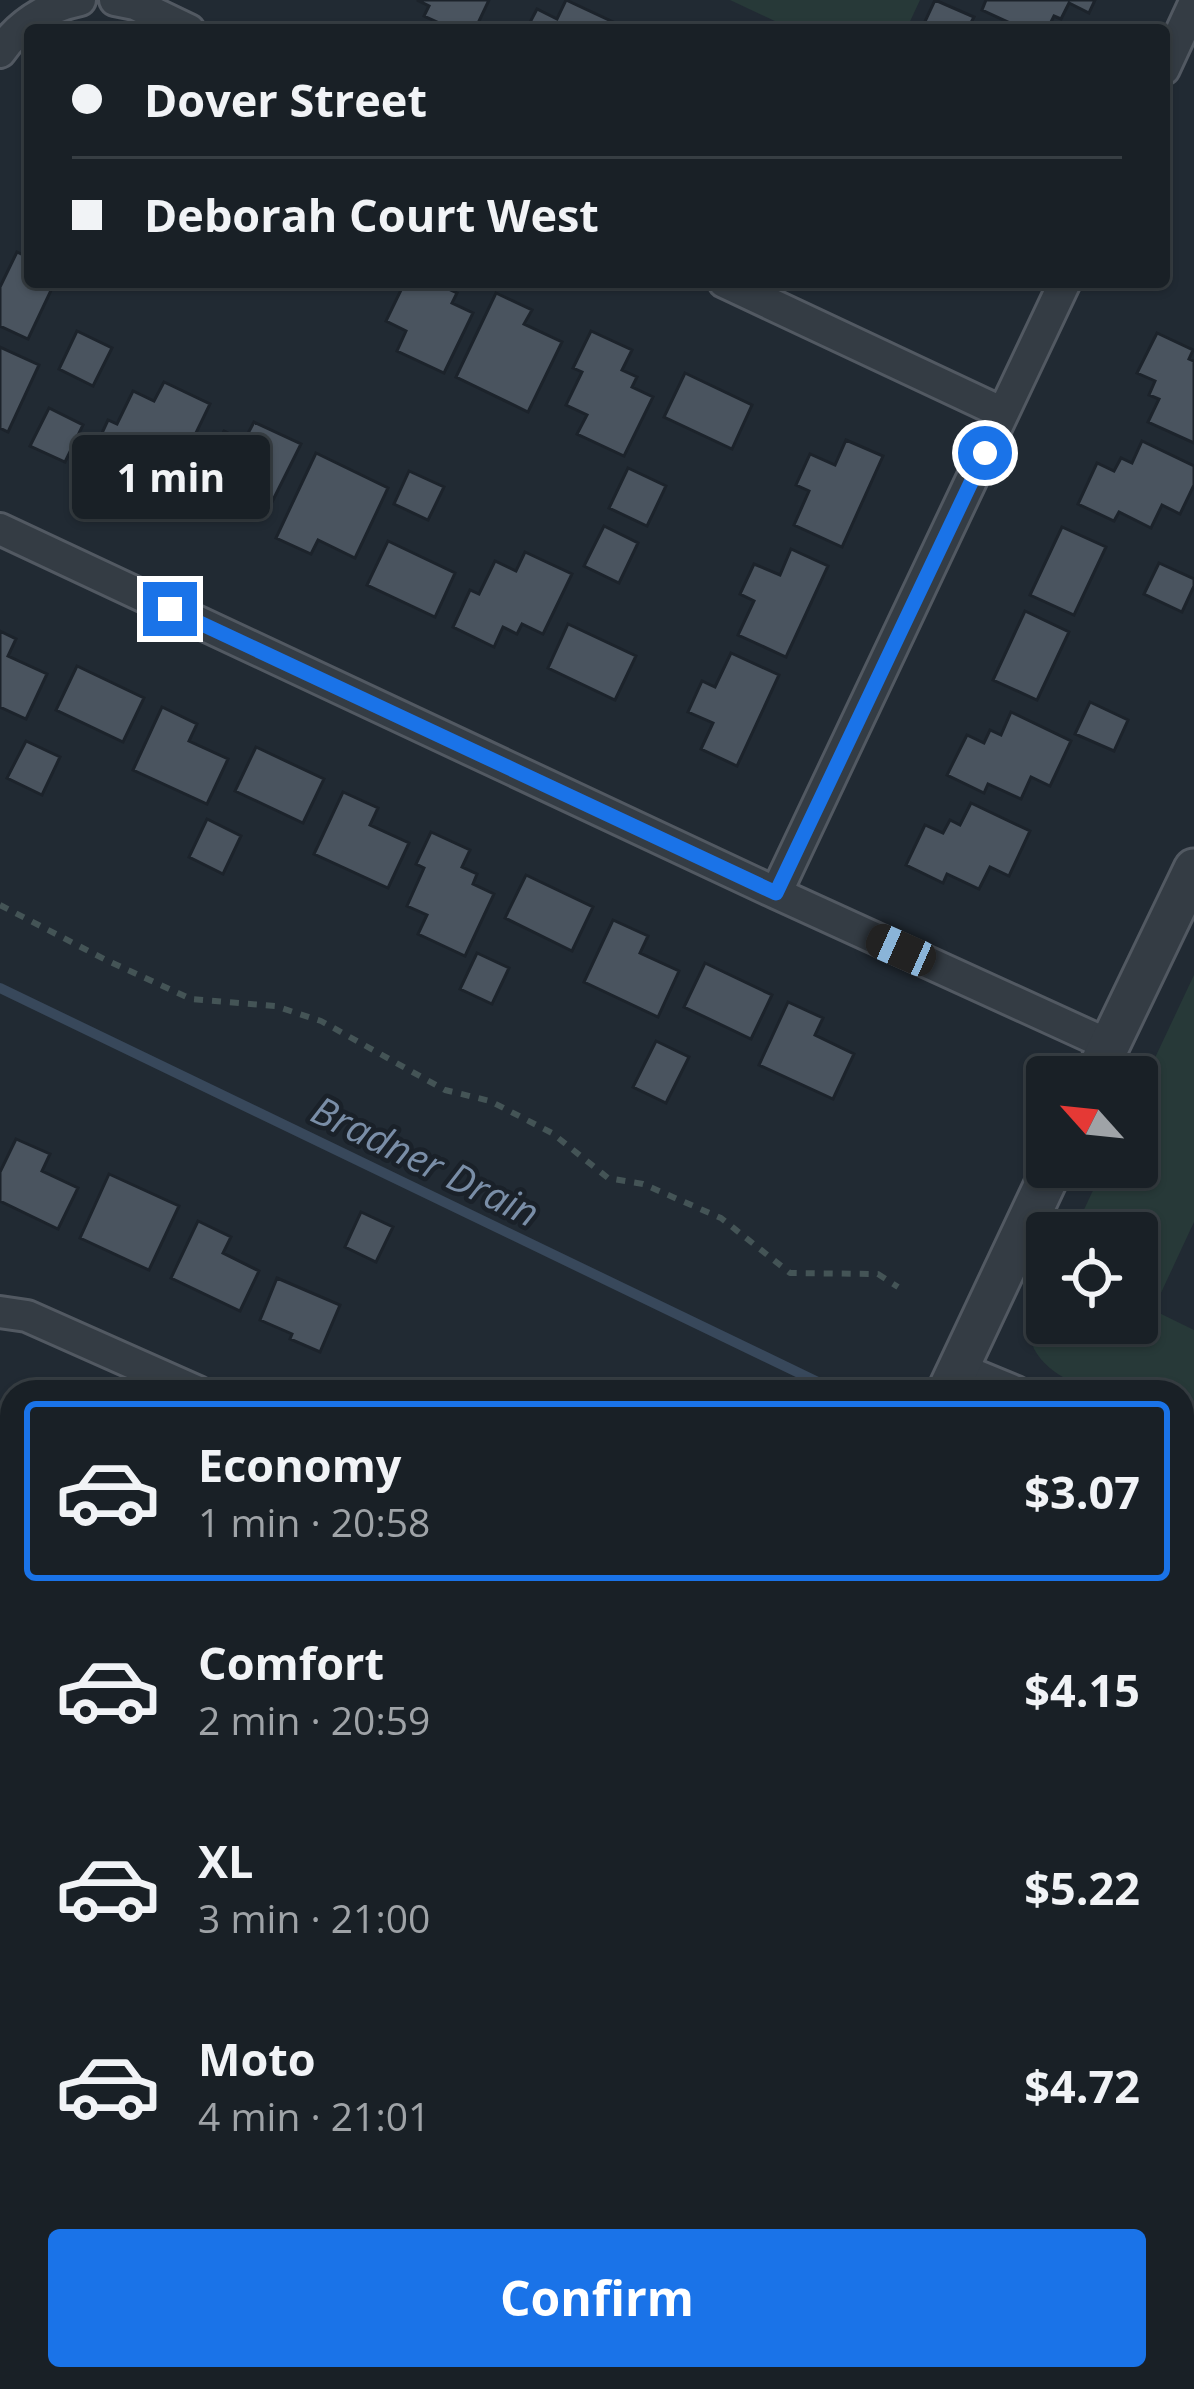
<!DOCTYPE html>
<html lang="en">
<head>
<meta charset="utf-8">
<style>
	:root { --surface:#192026; --page:#22282e; --text:#f1f3f6; --muted:#9fa3a7; --line:#373e43; --accent:#1a73e8 }
	body { margin:0; font-family:"Open Sans",sans-serif; background:var(--page); color:var(--text); height:100vh; display:flex; flex-direction:column; font-size:45px; white-space:nowrap }
	* { box-sizing:border-box; margin:0 }
	p { font-size:39px; color:var(--muted) }
	.icon { flex:none; width:66px; height:66px; fill:none; stroke:currentColor; stroke-width:2; stroke-linecap:round; stroke-linejoin:round }
	.map { position:relative; flex:1; overflow:hidden }
	.panel { position:absolute; left:0px; top:1380px; width:1194px; height:1011px; display:flex; flex-direction:column; background:var(--surface); border-radius:36px 36px 0 0; box-shadow:0 3px 9px #0004,0 0 0 3px var(--line) }
	.panel>* { flex:none }
	.banner { position:absolute; left:24px; top:24px; width:1146px; height:264px; border-radius:12px; box-shadow:0 3px 9px #0004,0 0 0 3px var(--line); display:grid; align-content:center; height:264px; padding:0 48px; background:var(--surface) }
	.needle { width:78px; rotate:297deg }
	.tools { position:absolute; left:1026px; top:1056px; display:grid; gap:24px }
	.tools a { display:grid; place-items:center; width:132px; height:132px; border-radius:12px; background:var(--surface); box-shadow:0 3px 9px #0004,0 0 0 3px var(--line); font-size:60px }
	.end { position:absolute; width:54px; height:54px; margin:-27px; border:15px solid #1a73e8; background:#fff; box-shadow:0 0 0 6px #fff }
	.from { border-radius:50% }
	.bubble { position:absolute; height:84px; border-radius:12px; background:var(--surface); box-shadow:0 3px 9px #0004,0 0 0 3px var(--line); font-size:39px; font-weight:700; line-height:84px; text-align:center }
	.car { position:absolute; width:36px; height:72px; margin:-36px -18px; border-radius:15px; box-shadow:0 0 9px 3px #0007; background:linear-gradient(#222 24%,#8ab4d8 0 40%,#222 0 76%,#8ab4d8 0 86%,#222 0) }
	.banner b { display:flex; align-items:center; gap:42px; height:114px; font-size:45px }
	.banner b+b { border-top:3px solid var(--line) }
	.banner i { width:30px; height:30px; background:var(--text) }
	ul { padding:21px 0 0; list-style:none }
	li { display:flex; align-items:center; gap:36px; height:180px; margin:0 24px 18px; padding:0 24px; border:6px solid transparent; border-radius:12px }
	li div { flex:1 }
	li b { display:block; font-size:45px }
	li em { font-style:normal; font-weight:700 }
	li.current { border-color:var(--accent) }
	li>.icon { width:108px; height:108px; stroke-width:1.5 }
	.primary-button { display:flex; gap:24px; margin-top:auto; padding:24px 48px }
	.primary-button a { flex:1; height:138px; border-radius:12px; background:var(--accent); color:#fff; font-size:48px; font-weight:700; line-height:138px; text-align:center }
	.map>svg:first-child { display:block }
	.green { fill:#273938 }
	.lines { fill:none; stroke-linecap:round; stroke-linejoin:round }
	.stream { stroke:#38485b; stroke-width:10 }
	.building { fill:#4a545f; stroke:#1c232b; stroke-width:3 }
	.service-casing { stroke:#525962; stroke-width:21 }
	.minor-casing { stroke:#525962; stroke-width:36 }
	.tertiary-casing { stroke:#525962; stroke-width:45 }
	.path { stroke:#445456; stroke-width:6; stroke-dasharray:9 9; stroke-linecap:butt }
	.service { stroke:#343c44; stroke-width:15 }
	.minor { stroke:#343c44; stroke-width:30 }
	.tertiary { stroke:#343c44; stroke-width:39 }
	.route { stroke:#1a73e8; stroke-width:15 }
	.labels { text-anchor:middle; dominant-baseline:central; stroke-width:9; stroke-linejoin:round; paint-order:stroke }
	.water-label { font-size:39px; font-style:italic; fill:#7a8ea7; stroke:#1a2129 }
</style>
</head>
<body>
<div class="map">
<svg width="1194" height="2389" viewBox="0 0 1194 2389">
	<rect width="100%" height="100%" fill="#212a33"/>
	<path class="green" d="M730 0H920L906 30H794Z
		M1194 975V1222L1153 1310 1194 1330V1438L1182 1432V1392C1159 1392 1117 1397 1096 1391 1071 1385 1030 1363 1030 1332 1030 1317 1041 1301 1047 1288V1323H1137V1233H1073L1104 1167H1137V1096Z"/>
	<g class="lines">
		<path class="stream" d="M0 988 826 1386"/>
	</g>
	<path class="building" d="M417 0H489L479 21 488 25 485 30H435L439 23 424 16 429 6Z
		M566 0 613 22 609 30H526L537 9 557 19Z
		M935 0 974 17 967 30H921Z
		M986 0H1095L1089 13 1069 3 1061 19 1054 16 1047 30H1025L982 10Z
		M17 252 30 258V282H55L28 339 0 326V287Z
		M394 282H444L442 286 457 293 452 303 473 313 444 373 397 351 406 331 386 321 402 288 393 284Z
		M496 293 532 310 524 324 562 342 528 412 456 377Z
		M77 331 112 348 93 386 59 369Z
		M591 331 632 350 622 370 637 377 632 387 653 397 624 456 577 434 587 415 566 405 582 372 573 368Z
		M1157 333 1193 350 1189 359 1194 361V443L1148 422 1159 399 1149 395 1155 381 1137 373Z
		M0 347 39 365 8 432 0 428Z
		M685 373 752 405 732 449 664 417Z
		M164 382 210 404 181 464 160 454 155 464 141 457 132 476 91 457 108 420 117 424 133 391 154 401Z
		M49 408 83 425 65 462 30 446Z
		M254 422 301 444 271 504 251 494 246 504 231 497 222 516 181 497 199 460 208 464 224 431 244 441Z
		M846 440 883 456 842 547 794 525 809 491 796 485 810 454 835 465Z
		M1142 441 1194 466V485L1180 514 1162 505 1151 528 1119 512 1114 521 1078 504 1097 463 1114 471 1121 458 1132 463Z
		M316 453 388 488 355 558 318 540 311 554 276 538Z
		M628 468 666 486 647 526 609 508Z
		M409 471 444 487 428 520 394 504Z
		M604 526 638 543 619 583 584 566Z
		M1062 527 1106 547 1074 615 1030 595Z
		M388 541 455 573 435 617 367 585Z
		M791 549 828 566 786 657 738 635 754 601 740 594 754 564 780 575Z
		M525 552 572 574 543 634 522 624 517 634 503 627 494 647 453 627 470 590 479 594 495 561 516 571Z
		M1159 563 1194 579V586L1182 612 1144 594Z
		M1025 611 1069 632 1037 700 993 680Z
		M568 624 636 656 615 700 548 668Z
		M0 631 16 639 8 656 47 674 26 719 0 707Z
		M731 653 779 675 737 766 701 749 713 723 688 712 702 681 715 687Z
		M77 666 144 698 123 742 56 710Z
		M1090 702 1128 720 1114 751 1075 734Z
		M162 707 197 724 189 741 228 759 207 804 133 770Z
		M1011 712 1071 741 1050 786 1031 777 1021 799 988 784 984 793 947 775 967 735 984 743 990 730 1001 735Z
		M26 741 60 757 42 795 7 778Z
		M256 747 324 779 303 823 235 791Z
		M343 792 378 808 370 825 409 843 388 888 314 854Z
		M971 803 1030 831 1009 876 990 867 979 889 947 874 943 883 906 865 925 825 943 833 950 820 960 825Z
		M207 819 241 836 223 874 189 857Z
		M431 832 470 850 462 867 477 874 473 884 494 894 465 956 418 934 427 915 407 906 424 868 416 864Z
		M526 875 593 907 572 951 505 918Z
		M613 920 648 936 640 953 679 971 658 1017 584 982Z
		M477 953 509 968 492 1004 460 989Z
		M705 963 772 995 751 1039 684 1007Z
		M788 1002 823 1018 815 1035 854 1054 833 1099 759 1065Z
		M656 1041 689 1057 666 1103 633 1087Z
		M16 1139 50 1154 42 1171 78 1188 58 1229 0 1201V1172Z
		M109 1174 179 1206 149 1270 80 1238Z
		M361 1212 393 1227 376 1262 345 1247Z
		M198 1221 231 1237 223 1253 259 1271 240 1311 171 1278Z
		M277 1278 340 1305 320 1352 290 1339 292 1334 260 1320Z
		M1194 1744V1881L1182 1876V1769Z
		M1182 1876 1194 1881V2040L1182 2034Z
		M1182 2034 1194 2040V2072L1182 2097Z
		M0 2190 12 2195V2379H84L79 2389H0Z
		M639 2379H731L726 2389H634Z"/>
	<g class="lines">
		<defs>
			<path id="service" d="M1182 1654 1194 1659
				M1182 1697 1194 1669
				M0 2163 12 2167
				M1182 2172 1194 2148
				M219 2379 241 2389
				M115 2389 124 2379"/>
			<path id="minor" d="M115 0 135 4 189 30
				M0 52C20 23 46 7 80 0
				M1164 69 1194 4
				M724 282 1003 413
				M0 529 776 893 1109 1045
				M776 893 1065 282
				M0 1312 27 1316 198 1392
				M958 1368 1016 1392
				M1182 1470 1194 1476
				M0 1832 12 1843
				M1036 2379 1057 2389
				M1184 2389 1194 2369"/>
			<path id="tertiary" d="M1094 1077 1194 869
				M947 1392 1053 1167
				M480 2389 484 2379"/>
		</defs>
		<use href="#service" class="service-casing"/>
		<use href="#minor" class="minor-casing"/>
		<use href="#tertiary" class="tertiary-casing"/>
		<path class="path" d="M0 905 104 959 191 999 275 1006 321 1021 445 1090 490 1101 552 1133 608 1178 643 1184 721 1218 790 1273 878 1274 898 1287"/>
		<use href="#service" class="service"/>
		<use href="#minor" class="minor"/>
		<use href="#tertiary" class="tertiary"/>
	</g>
	<g class="lines">
		<path class="route" d="M170 609 776 893 985 453"/>
	</g>
	<g class="labels">
		<g class="water-label">
			<text transform="translate(426 1160) rotate(26)">Bradner Drain</text>
		</g>
	</g>
</svg>
<div class="tools">
<a><svg class="needle" viewBox="-14 -14 28 28"><path d="M0-13l5 13h-10z" fill="#e53935"/><path d="M0 13l5-13h-10z" fill="#9fa3a7"/></svg></a>
<a><svg class="icon" aria-label="locate" viewBox="0 0 24 24"><circle cx="12" cy="12" r="6"/><path d="M12 2v4M12 18v4M2 12h4M18 12h4"/></svg></a>
</div>
<i class="end from" style="left:985px;top:453px"></i>
<i class="end" style="left:170px;top:609px"></i>
<div class="bubble" style="left:72px;top:435px;width:198px">1 min</div>
<i class="car" style="left:901px;top:950px;rotate:294deg"></i>
<div class="banner">
<b><i class="from"></i>Dover Street</b>
<b><i></i>Deborah Court West</b>
</div>
<section class="panel">
<ul>
<li class="current"><svg class="icon" aria-label="car" viewBox="0 0 24 24"><path d="M5 17H2v-5l4-1 3-4h7l3 4 3 1v5h-3M9 17h6M6 11h13"/><circle cx="7" cy="17" r="2"/><circle cx="17" cy="17" r="2"/></svg><div><b>Economy</b><p>1 min · 20:58</p></div><em>$3.07</em></li>
<li><svg class="icon" aria-label="car" viewBox="0 0 24 24"><path d="M5 17H2v-5l4-1 3-4h7l3 4 3 1v5h-3M9 17h6M6 11h13"/><circle cx="7" cy="17" r="2"/><circle cx="17" cy="17" r="2"/></svg><div><b>Comfort</b><p>2 min · 20:59</p></div><em>$4.15</em></li>
<li><svg class="icon" aria-label="car" viewBox="0 0 24 24"><path d="M5 17H2v-5l4-1 3-4h7l3 4 3 1v5h-3M9 17h6M6 11h13"/><circle cx="7" cy="17" r="2"/><circle cx="17" cy="17" r="2"/></svg><div><b>XL</b><p>3 min · 21:00</p></div><em>$5.22</em></li>
<li><svg class="icon" aria-label="car" viewBox="0 0 24 24"><path d="M5 17H2v-5l4-1 3-4h7l3 4 3 1v5h-3M9 17h6M6 11h13"/><circle cx="7" cy="17" r="2"/><circle cx="17" cy="17" r="2"/></svg><div><b>Moto</b><p>4 min · 21:01</p></div><em>$4.72</em></li>
</ul>
<div class="primary-button"><a>Confirm</a></div>
</section>
</div>
</body>
</html>
